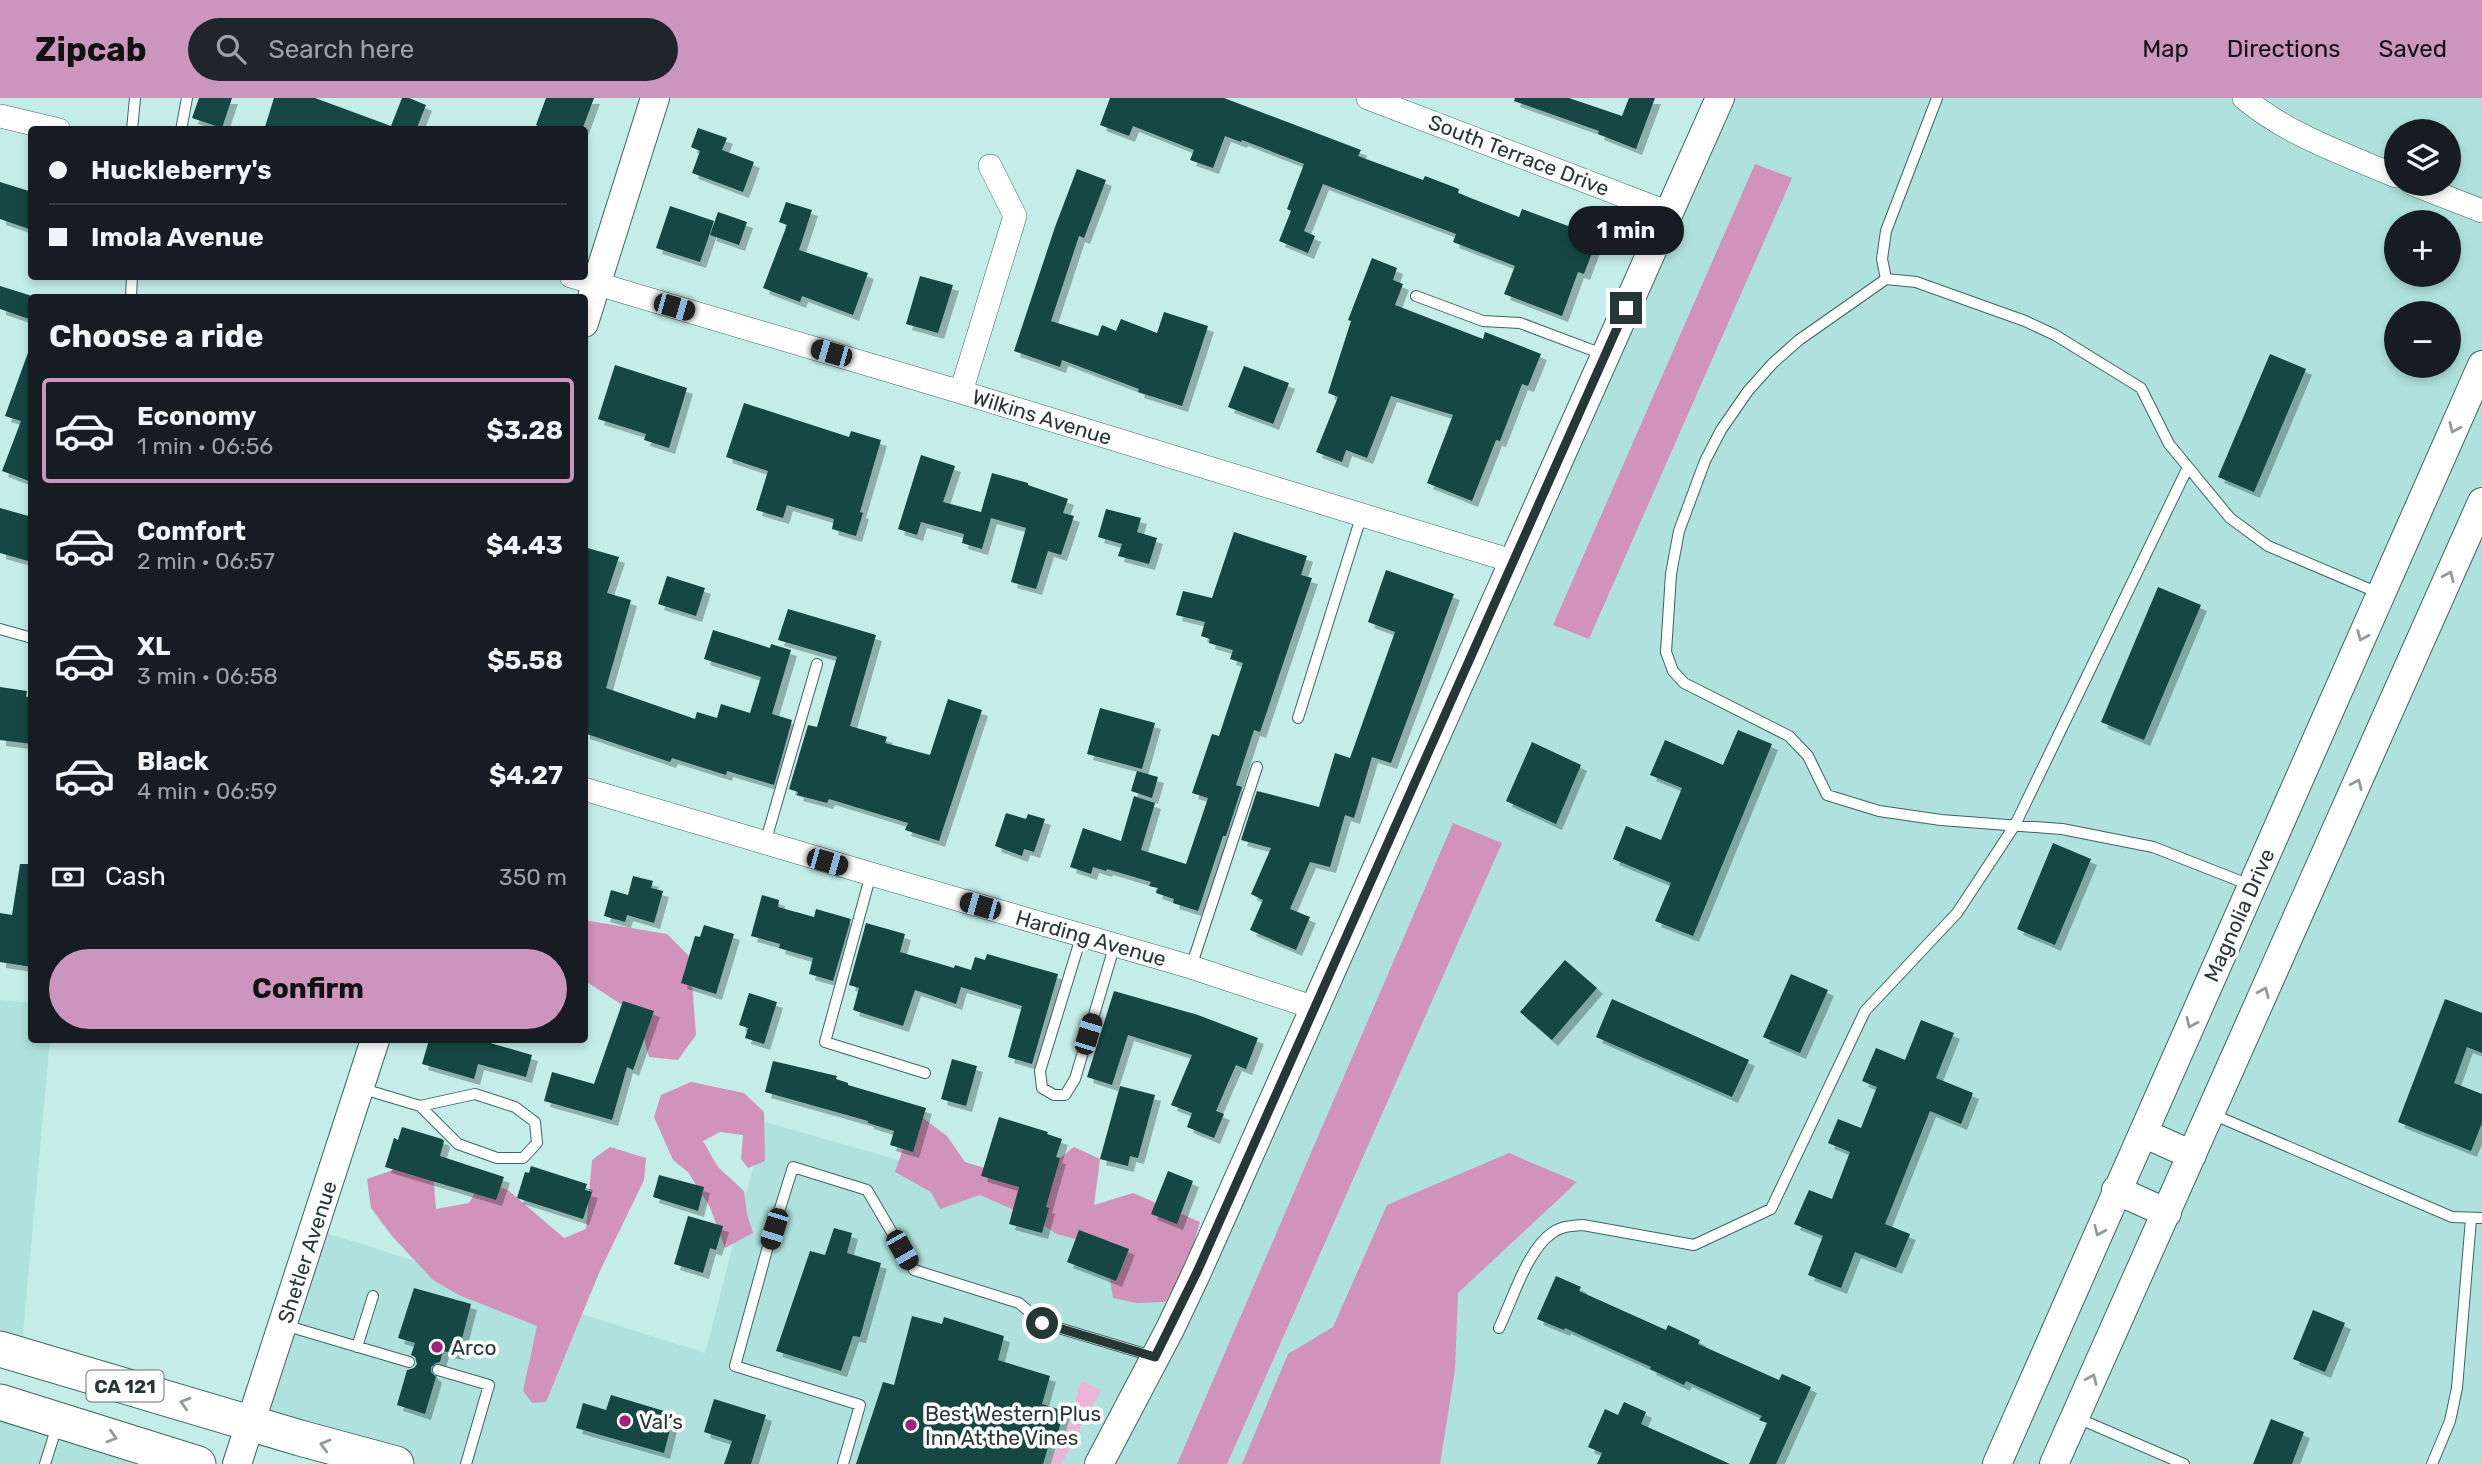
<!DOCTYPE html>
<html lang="en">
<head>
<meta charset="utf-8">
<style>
	:root { --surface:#171b24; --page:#20242c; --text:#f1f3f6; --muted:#9ea1a6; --line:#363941; --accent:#cb95be }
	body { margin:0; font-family:Rubik,sans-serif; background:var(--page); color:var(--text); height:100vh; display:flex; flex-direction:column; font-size:26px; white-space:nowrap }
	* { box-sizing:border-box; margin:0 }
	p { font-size:23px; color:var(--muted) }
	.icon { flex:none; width:38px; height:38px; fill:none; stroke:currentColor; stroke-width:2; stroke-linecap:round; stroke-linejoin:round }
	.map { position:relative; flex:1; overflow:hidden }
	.sheet { position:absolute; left:28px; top:196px; width:560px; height:749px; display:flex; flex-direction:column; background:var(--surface); border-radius:7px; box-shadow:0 4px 10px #0003 }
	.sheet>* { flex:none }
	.top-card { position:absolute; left:28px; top:28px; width:560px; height:154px; border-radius:7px; box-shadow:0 4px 10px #0003; display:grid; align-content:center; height:154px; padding:0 21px; background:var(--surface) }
	.tools { position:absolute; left:2384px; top:21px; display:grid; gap:14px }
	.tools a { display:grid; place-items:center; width:77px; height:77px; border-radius:50%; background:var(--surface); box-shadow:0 4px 10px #0003; font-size:35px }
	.end { position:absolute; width:32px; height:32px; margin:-16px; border:9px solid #273736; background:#fff; box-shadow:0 0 0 4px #fff }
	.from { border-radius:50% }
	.bubble { position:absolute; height:49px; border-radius:24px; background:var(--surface); box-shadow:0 4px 10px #0003; font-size:23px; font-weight:700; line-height:49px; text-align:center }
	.car { position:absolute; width:21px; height:42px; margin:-21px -10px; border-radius:9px; box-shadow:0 0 5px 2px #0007; background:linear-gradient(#222 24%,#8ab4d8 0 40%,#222 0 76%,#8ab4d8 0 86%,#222 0) }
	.top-card b { display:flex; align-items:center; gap:24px; height:66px; font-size:26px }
	.top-card b+b { border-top:2px solid var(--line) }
	.top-card i { width:18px; height:18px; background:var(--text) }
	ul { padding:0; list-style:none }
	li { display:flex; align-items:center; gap:21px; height:105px; margin:0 14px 10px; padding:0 7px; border:4px solid transparent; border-radius:7px }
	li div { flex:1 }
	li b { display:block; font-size:26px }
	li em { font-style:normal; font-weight:700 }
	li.active { border-color:var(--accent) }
	li>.icon { width:63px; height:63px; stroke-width:1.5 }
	h2 { padding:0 21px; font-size:32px; line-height:84px }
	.pay { display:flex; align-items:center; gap:18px; height:77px; padding:0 21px; font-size:26px }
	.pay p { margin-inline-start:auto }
	.button { display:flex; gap:14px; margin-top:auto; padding:14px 21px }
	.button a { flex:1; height:80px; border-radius:42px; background:var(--accent); color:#111; font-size:28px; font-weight:700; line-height:80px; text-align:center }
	header { display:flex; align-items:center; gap:42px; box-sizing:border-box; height:98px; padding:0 35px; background:var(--accent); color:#111 }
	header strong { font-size:33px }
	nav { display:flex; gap:38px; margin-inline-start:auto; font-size:24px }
	.search { width:490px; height:63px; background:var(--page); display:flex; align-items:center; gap:18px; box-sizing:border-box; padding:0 24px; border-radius:38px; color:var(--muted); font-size:26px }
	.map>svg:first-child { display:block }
	.built { fill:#afe2de; fill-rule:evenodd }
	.green { fill:#ecb4d6 }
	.forest { fill:#d193b9 }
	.building { fill:#124744; filter:url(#shadow) }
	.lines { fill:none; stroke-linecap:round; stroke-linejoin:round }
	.service-casing { stroke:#3e6360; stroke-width:12 }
	.minor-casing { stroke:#3e6360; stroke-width:24 }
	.tertiary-casing { stroke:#3e6360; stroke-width:30 }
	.primary-casing { stroke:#3e6360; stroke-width:37 }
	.service { stroke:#fff; stroke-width:10 }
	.minor { stroke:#fff; stroke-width:23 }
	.tertiary { stroke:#fff; stroke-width:28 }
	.primary { stroke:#fff; stroke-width:35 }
	.oneway { stroke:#939b9a }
	.route { stroke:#273736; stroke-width:9 }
	.poi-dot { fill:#9d237a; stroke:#fff; stroke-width:2.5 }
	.labels { text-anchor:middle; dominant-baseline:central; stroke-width:7; stroke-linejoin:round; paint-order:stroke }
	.shield { fill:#fff; stroke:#687372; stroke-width:2 }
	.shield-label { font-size:19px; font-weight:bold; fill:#273736 }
	.street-label { font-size:21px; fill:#273736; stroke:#fff }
	.poi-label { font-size:21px; fill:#273736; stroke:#fff; text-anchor:start }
</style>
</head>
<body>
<header>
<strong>Zipcab</strong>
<div class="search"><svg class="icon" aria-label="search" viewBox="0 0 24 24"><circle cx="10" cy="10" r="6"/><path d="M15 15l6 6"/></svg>Search here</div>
<nav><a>Map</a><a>Directions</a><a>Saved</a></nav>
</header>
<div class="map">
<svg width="2482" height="1366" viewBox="0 0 2482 1366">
	<defs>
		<filter id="shadow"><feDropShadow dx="6" dy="6" stdDeviation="0" flood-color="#0004"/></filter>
	</defs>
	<rect width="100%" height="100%" fill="#c4ede9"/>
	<path class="built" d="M1720 0H2482V1366H396L251 1325 314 1131 705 1255 765 1024 1004 1092 1210 1144ZM2396 33H2448V86H2396ZM2396 124H2448V177H2396ZM2396 215H2448V268H2396Z
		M0 902 31 905 32 942H50L21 1258 0 1251Z
		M0 1305 198 1366H0Z"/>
	<path class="green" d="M1081 1283 1101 1292 1061 1366H1050L1053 1357 1063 1345Z"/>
	<path class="forest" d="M1755 66 1792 80 1589 541 1553 527Z
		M1453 725 1502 745 1227 1366H1177Z
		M584 822 667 836 690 859 696 937 678 962 649 959 638 917 585 883Z
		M691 984 744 995 764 1014 765 1063 748 1070 741 1061 743 1037 720 1034 703 1043 718 1069 744 1093 747 1116 753 1135 725 1150 710 1109 688 1074 673 1062 654 1019 661 997Z
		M923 1020 947 1038 965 1064 1008 1077 1043 1073 1074 1049 1100 1061 1094 1107 1133 1095 1200 1124 1187 1168 1165 1204 1136 1205 1113 1200 1107 1163 1090 1145 1057 1136 1030 1119 980 1097 940 1111 931 1094 895 1074 910 1030Z
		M610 1049 646 1060 644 1082 599 1175 546 1304 532 1305 523 1293 537 1228 459 1197 433 1182 392 1138 371 1110 367 1081 408 1067 433 1072 436 1111 469 1105 482 1083 508 1092 564 1140 586 1131 592 1062Z
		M1509 1055 1577 1084 1458 1195 1455 1272 1440 1366H1242L1288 1256 1333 1229 1387 1107Z"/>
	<path class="building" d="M199 0H232L222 30 192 20Z
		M274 0H315L391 28 402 0H409L426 7 416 32H264Z
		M546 0H594L582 32H548L536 27Z
		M1110 0H1224L1361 52 1358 58 1423 82 1425 78 1459 91 1458 95 1519 119 1522 111 1598 139 1584 176 1578 174 1562 218 1504 196 1515 168 1453 144 1456 136 1323 86 1304 133 1315 138 1308 155 1279 143 1291 113 1287 111 1304 66 1242 42 1241 44 1225 38 1213 70 1190 62 1194 52 1133 28 1129 38 1100 27Z
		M1515 0H1569L1622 18 1629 0H1655L1636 51 1598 36 1599 33 1514 3Z
		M698 30 727 40 722 52 754 64 743 94 692 75 700 53 691 49Z
		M1077 71 1106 82 1084 140 1079 138 1051 223 1098 238 1102 227 1116 233 1121 221 1157 235 1164 214 1208 228 1182 308 1138 294 1139 291 1062 262 1060 269 1014 253 1055 129Z
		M0 84 32 94V132L0 121Z
		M786 104 812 112 799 152 868 175 853 217 802 198 800 204 763 190 787 127 779 124Z
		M670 108 714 123 700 164 656 150Z
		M718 114 747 124 739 147 710 137Z
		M1372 160 1397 170 1393 182 1403 186 1395 207 1483 241 1485 234 1541 256 1528 288 1522 286 1500 343 1496 342 1472 403 1427 385 1453 317 1391 298 1367 360 1346 352 1342 364 1316 354 1338 299 1328 295 1351 223 1348 222Z
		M920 178 953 187 938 235 906 226Z
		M0 188 32 198V222L0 211Z
		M29 252 32 253V384L2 373 21 323 5 318Z
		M2270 256 2306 271 2254 394 2218 379Z
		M615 267 687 290 669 350 644 342 646 336 598 321Z
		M1244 268 1289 285 1273 326 1228 309Z
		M744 305 849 339 851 333 881 342 860 414 863 415 856 438 832 431 834 421 787 407 783 420 756 412 768 373 726 359Z
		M921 357 955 368 943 404 981 414 992 375 1028 385V387L1068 401 1063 415 1074 418 1061 457 1048 453 1036 491 1011 484 1026 430 991 420 982 451 962 445 964 436 921 424 917 437 898 431Z
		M0 410 32 419V451L28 463 0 455Z
		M1106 411 1141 420 1137 434 1157 440 1149 466 1118 458 1122 446 1098 439Z
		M1234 434 1307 458 1301 477 1312 480 1260 634 1254 632 1236 687 1242 689 1226 738H1223L1198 813 1173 805 1174 801 1156 795 1158 790 1149 788 1151 784 1107 771 1106 773 1093 769 1091 776 1070 769 1083 730 1121 743 1134 698 1155 705 1141 752 1186 766 1208 700 1192 695 1212 636 1219 638 1243 565 1230 561 1233 552 1209 545 1210 541 1201 538 1205 524 1176 517 1183 493 1212 500Z
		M584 449 619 459 607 495 631 502 606 590 695 621 697 614 717 620 721 606 750 615 761 579 704 561 713 532 770 550 771 546 791 552 772 616 792 622 774 687 727 673 726 677 672 660 670 664 584 635Z
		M1386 472 1454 496 1391 665 1372 659 1354 720 1345 717 1330 769 1310 764 1290 811 1310 819 1296 852 1250 832 1263 802 1251 796 1271 750 1241 742 1257 693 1319 709 1335 655 1350 660 1395 534 1368 524Z
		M667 478 705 490 696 518 658 506Z
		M2158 489 2201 507 2144 642 2101 624Z
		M788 511 876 537 850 628 887 639 885 645 930 657 948 601 982 612 939 743 905 732 908 725 829 701 827 705 797 697 798 694 789 691 808 627 817 629 837 559 778 542Z
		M0 589 27 593 26 599 32 600V646L0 642Z
		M1100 610 1155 625 1142 671 1087 656Z
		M1738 632 1772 646 1693 838 1655 823 1671 785 1613 761 1626 728 1661 742 1682 690 1650 677 1665 642 1723 667Z
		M1532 644 1581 667 1556 726 1506 703Z
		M1137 673 1158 679 1152 700 1131 693Z
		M1006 715 1026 721 1028 716 1045 721 1034 754 1024 751 1022 758 995 748Z
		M2053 745 2091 761 2055 847 2017 831Z
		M20 766H32V869L0 864V815L12 817Z
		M633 778 653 783 651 790 663 793 654 825 627 817 625 824 604 818 611 792 628 797Z
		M762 797 779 802 778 809 814 819 816 811 851 821 833 883 809 876 813 860 779 850 780 846 751 838Z
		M866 825 905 836 900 854 954 870 955 867 971 872 975 859 985 862 987 856 1058 876 1032 966 1008 959 1022 908 961 889 956 906 915 892 903 928 853 912 859 890 849 887Z
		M704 827 734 836 716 896 681 885 695 838 700 839Z
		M1565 862 1597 890 1552 942 1520 914Z
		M1791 876 1828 892 1800 955 1763 939Z
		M1114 893 1198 917 1258 940 1246 971 1236 967 1228 985 1216 1013 1224 1016 1214 1040 1187 1029 1192 1015 1171 1007 1192 957 1128 937 1112 987 1087 979Z
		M749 895 777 904 764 946 745 940 748 930 739 927Z
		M1612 901 1749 962 1732 999 1596 939Z
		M2445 901 2482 915V955L2467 949 2454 985 2482 996V1025L2471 1053 2398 1024Z
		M623 903 654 913 633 972 627 969 612 1022 544 1003 552 974 594 986Z
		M1921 922 1954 935 1936 980 1973 995 1961 1026 1930 1013 1885 1126 1910 1136 1896 1170 1855 1154 1841 1190 1808 1177 1823 1138 1794 1126 1809 1092 1832 1101 1850 1054 1828 1045 1838 1021 1861 1030 1877 989 1862 983 1876 950 1905 962Z
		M429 942H480L532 957 526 979 478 966 474 981 422 966Z
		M952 961 977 968 966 1008 941 1001Z
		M773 963 837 978 836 981 848 985V987L926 1010 913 1054 890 1047 894 1033 868 1025V1023L765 994Z
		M1120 988 1155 997 1138 1060 1130 1058 1128 1068 1100 1061Z
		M999 1019 1048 1034 1047 1036 1062 1041 1056 1059 1060 1060 1046 1109 1049 1110 1042 1135 1009 1126 1019 1089 981 1078Z
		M402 1029 442 1041 444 1043 440 1058 504 1079 496 1102 385 1069 394 1040 398 1042Z
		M531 1068 587 1086 585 1092 592 1094 583 1121 517 1100 525 1074 529 1075Z
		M1168 1073 1193 1083 1177 1126 1151 1116Z
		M659 1077 704 1089 698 1113 653 1099Z
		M688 1118 723 1128 716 1152 710 1150 703 1175 674 1166Z
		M834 1130 852 1135 847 1155 881 1165 860 1239 853 1238 841 1273 776 1253 810 1153 825 1157Z
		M1079 1132 1129 1151 1116 1183 1067 1164Z
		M1556 1178 1581 1189 1579 1193 1666 1232 1668 1227 1700 1242 1698 1246 1779 1282 1782 1276 1811 1289 1776 1366H1749L1767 1325 1759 1322 1762 1318 1686 1283 1684 1287 1650 1271 1651 1269 1565 1230 1564 1232 1537 1221Z
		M414 1190 471 1206 458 1256 443 1253 440 1264 436 1265 431 1269V1274L436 1279 425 1316 397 1307 407 1272 414 1270 417 1266 415 1259 411 1257 415 1245 398 1240Z
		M2313 1212 2345 1225 2325 1274 2293 1261Z
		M912 1218 942 1226 944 1219 1004 1238 998 1262 1050 1278 1042 1306 1064 1313 1057 1338 1052 1336 1043 1366H856L883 1284 894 1287Z
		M611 1297 674 1316 664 1355 576 1330 583 1305 606 1312Z
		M714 1301 766 1317 751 1366H724L732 1343 704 1334Z
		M1624 1304 1646 1314 1641 1326 1730 1366H1597L1602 1355 1588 1349 1605 1311 1618 1317Z
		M2271 1321 2304 1334 2292 1366H2253Z"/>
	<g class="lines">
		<defs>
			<path id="service" d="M132 32 135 0
				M181 32 187 0
				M1886 181 1882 161 1886 133 1937 0
				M1416 198 1483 223 1520 225 1605 257
				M131 200 132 178
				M0 531 32 540
				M1298 620 1362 416
				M765 745 817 566
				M871 776 825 944 925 975
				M2250 787 2153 749 2062 731 1941 722 1879 713 1827 697 1808 658 1789 638 1684 585 1673 573 1666 554 1671 476 1679 433 1705 363 1721 332 1748 293 1773 265 1799 242 1886 181 1916 184 2025 223 2055 237 2141 290 2169 346 2230 420 2268 448 2381 496
				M1082 836 1040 973 1042 990 1054 997H1065L1075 981 1115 846
				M1191 869 1257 669
				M360 990 420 1008 475 996 515 1009 535 1024 537 1045 523 1060H497L458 1046 420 1008
				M2212 1016 2452 1119 2482 1120
				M284 1227 409 1264
				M1499 1230C1512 1203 1527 1152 1552 1135 1561 1128 1572 1128 1583 1127L1694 1147 1771 1111 1865 913 1957 815 2015 727 2188 369
				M357 1249 373 1198
				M438 1272 489 1287 466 1366
				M2075 1319 2184 1366
				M45 1366 58 1325
				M843 1366 860 1307 735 1268 767 1152 793 1069 867 1092 914 1172 1019 1205 1042 1225 1152 1258
				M2432 1366 2450 1323 2457 1290 2471 1121"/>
			<path id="minor" d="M1368 0 1669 115
				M2244 0C2288 37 2344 56 2396 78
				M0 18 59 32
				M2413 86 2482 113
				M571 178 961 294 1512 463
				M961 294 1015 118 990 68
				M584 691 871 776 1191 869 1315 910"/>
			<path id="tertiary" d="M584 225 655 0
				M2143 1035 2192 1057
				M2116 1092 2167 1115
				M237 1366 375 942
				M1099 1366 1170 1231 1197 1174 1720 0
				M1997 1366 2482 267
				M2054 1366 2482 404"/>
			<path id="primary" d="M0 1251 300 1340 396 1366
				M0 1304 198 1366"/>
		</defs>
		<use href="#service" class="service-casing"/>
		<use href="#minor" class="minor-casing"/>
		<use href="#tertiary" class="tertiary-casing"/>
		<use href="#primary" class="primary-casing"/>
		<use href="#service" class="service"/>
		<use href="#minor" class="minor"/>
		<use href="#tertiary" class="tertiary"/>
		<use href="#primary" class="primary"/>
	</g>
	<defs><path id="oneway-chevron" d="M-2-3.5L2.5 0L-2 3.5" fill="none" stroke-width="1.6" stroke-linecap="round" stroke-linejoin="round" transform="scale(1.75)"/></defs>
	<g class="oneway">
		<use href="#oneway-chevron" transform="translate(2454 330) rotate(114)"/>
		<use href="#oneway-chevron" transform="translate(2449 478) rotate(-66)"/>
		<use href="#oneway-chevron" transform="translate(2362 538) rotate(114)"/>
		<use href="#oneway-chevron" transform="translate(2357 686) rotate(-66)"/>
		<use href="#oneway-chevron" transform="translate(2264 894) rotate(-66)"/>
		<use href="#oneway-chevron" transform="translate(2191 925) rotate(114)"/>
		<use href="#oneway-chevron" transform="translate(2099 1133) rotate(114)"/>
		<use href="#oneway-chevron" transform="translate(2092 1281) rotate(-66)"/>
		<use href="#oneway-chevron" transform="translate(185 1305) rotate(-164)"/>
		<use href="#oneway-chevron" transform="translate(112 1339) rotate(17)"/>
		<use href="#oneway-chevron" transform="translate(325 1347) rotate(-165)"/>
	</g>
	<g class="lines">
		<path class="route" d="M1042 1225 1155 1259 1197 1174 1626 210"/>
	</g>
	<g class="poi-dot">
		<circle cx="437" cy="1249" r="7"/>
		<circle cx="625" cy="1323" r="7"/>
		<circle cx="911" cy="1327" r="7"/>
	</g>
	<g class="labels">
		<rect class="shield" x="86.5" y="1272.5" width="77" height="31" rx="5"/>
		<g class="shield-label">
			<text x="125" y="1288">CA 121</text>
		</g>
		<g class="street-label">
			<text transform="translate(1519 57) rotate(21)">South Terrace Drive</text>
			<text transform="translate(1042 319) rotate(17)">Wilkins Avenue</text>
			<text transform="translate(2239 817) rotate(-66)">Magnolia Drive</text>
			<text transform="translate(1091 840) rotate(16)">Harding Avenue</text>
			<text transform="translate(307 1154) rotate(-72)">Shetler Avenue</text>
		</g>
		<g class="poi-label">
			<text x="451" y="1249">Arco</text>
			<text x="925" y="1315">Best Western Plus<tspan x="925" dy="24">Inn At the Vines</tspan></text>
			<text x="639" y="1323">Val’s</text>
		</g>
	</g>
</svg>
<div class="tools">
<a><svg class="icon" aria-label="layers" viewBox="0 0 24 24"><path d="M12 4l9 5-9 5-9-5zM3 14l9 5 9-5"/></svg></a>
<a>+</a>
<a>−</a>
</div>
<i class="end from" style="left:1042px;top:1225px"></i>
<i class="end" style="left:1626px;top:210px"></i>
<div class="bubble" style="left:1568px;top:108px;width:116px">1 min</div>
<i class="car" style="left:674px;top:209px;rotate:106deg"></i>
<i class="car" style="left:831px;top:255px;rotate:286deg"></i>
<i class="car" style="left:827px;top:764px;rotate:106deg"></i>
<i class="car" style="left:980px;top:808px;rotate:286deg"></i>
<i class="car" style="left:1088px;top:936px;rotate:17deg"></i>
<i class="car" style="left:774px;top:1131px;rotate:197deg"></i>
<i class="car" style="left:902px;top:1152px;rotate:150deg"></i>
<div class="top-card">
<b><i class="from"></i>Huckleberry's</b>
<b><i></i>Imola Avenue</b>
</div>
<section class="sheet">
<h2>Choose a ride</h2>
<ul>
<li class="active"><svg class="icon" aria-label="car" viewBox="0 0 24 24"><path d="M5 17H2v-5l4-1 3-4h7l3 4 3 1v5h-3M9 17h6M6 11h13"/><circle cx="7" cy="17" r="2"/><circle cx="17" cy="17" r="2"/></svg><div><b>Economy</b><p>1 min · 06:56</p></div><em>$3.28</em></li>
<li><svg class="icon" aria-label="car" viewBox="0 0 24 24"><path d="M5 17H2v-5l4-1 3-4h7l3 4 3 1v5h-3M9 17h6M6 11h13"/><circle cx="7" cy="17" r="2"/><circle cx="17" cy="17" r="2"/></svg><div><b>Comfort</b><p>2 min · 06:57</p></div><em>$4.43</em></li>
<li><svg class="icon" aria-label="car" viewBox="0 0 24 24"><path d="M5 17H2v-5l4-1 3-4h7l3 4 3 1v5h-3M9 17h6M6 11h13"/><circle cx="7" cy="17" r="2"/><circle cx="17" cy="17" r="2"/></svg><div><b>XL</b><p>3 min · 06:58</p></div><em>$5.58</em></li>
<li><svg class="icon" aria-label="car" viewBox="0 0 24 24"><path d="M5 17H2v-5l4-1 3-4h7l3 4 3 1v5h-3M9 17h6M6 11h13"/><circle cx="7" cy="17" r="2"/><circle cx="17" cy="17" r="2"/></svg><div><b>Black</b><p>4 min · 06:59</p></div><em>$4.27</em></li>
</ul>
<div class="pay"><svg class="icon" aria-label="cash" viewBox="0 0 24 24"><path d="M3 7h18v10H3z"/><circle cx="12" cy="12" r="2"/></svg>Cash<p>350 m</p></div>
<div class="button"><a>Confirm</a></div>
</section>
</div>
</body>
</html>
